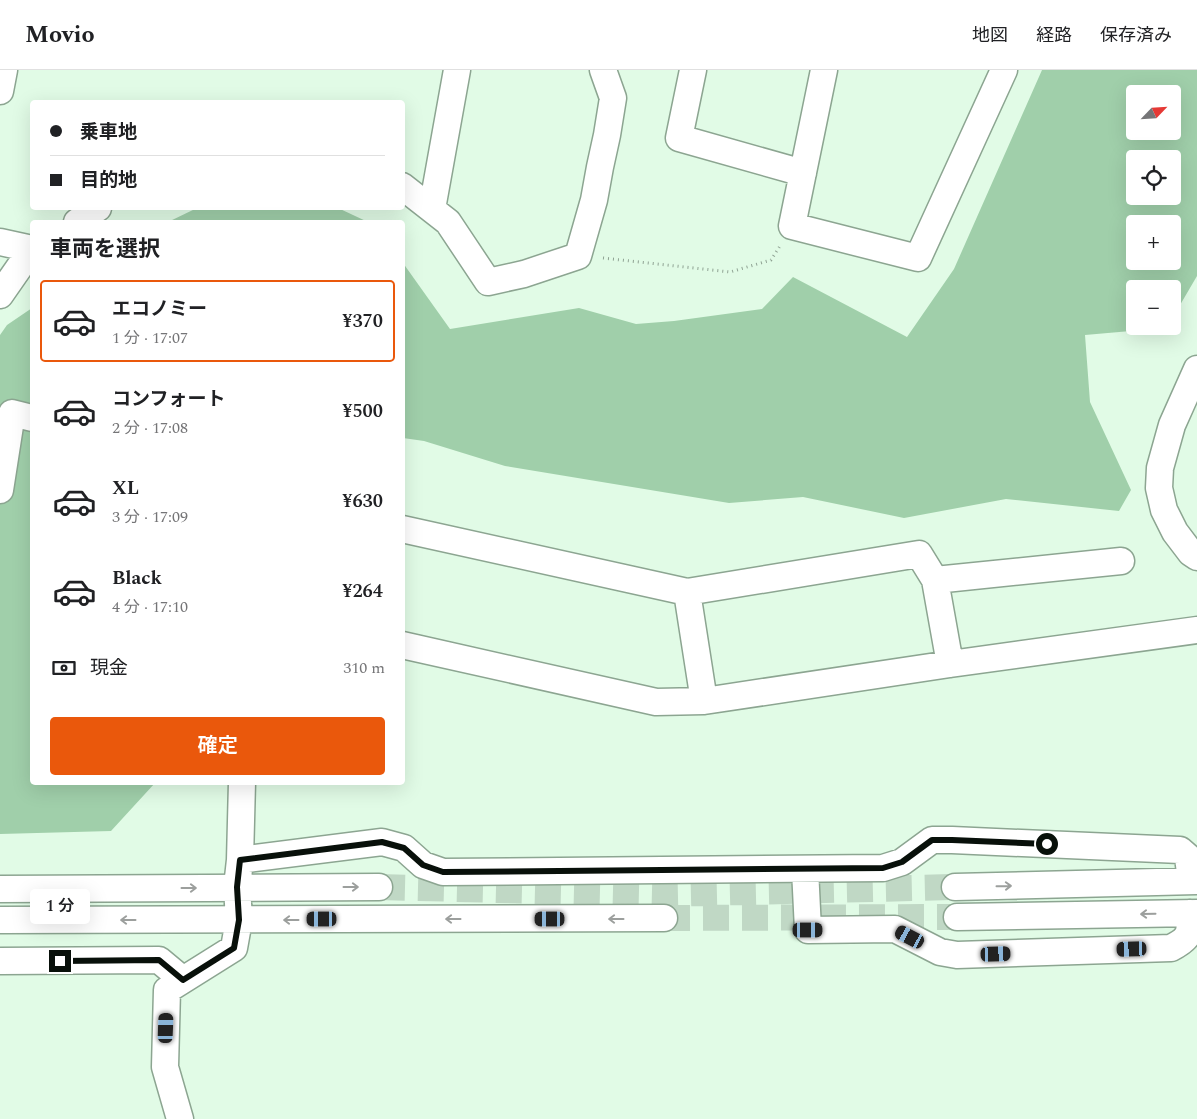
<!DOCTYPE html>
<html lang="ja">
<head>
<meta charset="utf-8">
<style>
	:root { --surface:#fff; --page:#f2f2f2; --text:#202124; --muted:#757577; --line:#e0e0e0; --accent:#ea580c }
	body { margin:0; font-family:Spectral,"Noto Sans JP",serif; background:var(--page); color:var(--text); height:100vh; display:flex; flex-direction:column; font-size:19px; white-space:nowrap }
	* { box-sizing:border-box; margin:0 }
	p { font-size:16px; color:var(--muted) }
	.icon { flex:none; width:28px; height:28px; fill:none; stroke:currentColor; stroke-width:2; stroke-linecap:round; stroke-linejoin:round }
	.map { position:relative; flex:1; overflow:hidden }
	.panel { position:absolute; left:30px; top:150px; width:375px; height:565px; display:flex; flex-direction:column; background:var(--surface); border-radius:5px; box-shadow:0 5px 20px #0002 }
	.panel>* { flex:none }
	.top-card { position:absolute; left:30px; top:30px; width:375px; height:110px; border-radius:5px; box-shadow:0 5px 20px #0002; display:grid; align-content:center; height:110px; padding:0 20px; background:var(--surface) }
	.needle { width:32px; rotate:65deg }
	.fabs { position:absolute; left:1126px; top:15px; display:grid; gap:10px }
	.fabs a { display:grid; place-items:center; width:55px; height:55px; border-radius:5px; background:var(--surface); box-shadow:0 5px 20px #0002; font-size:25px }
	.end { position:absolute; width:22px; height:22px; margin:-11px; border:6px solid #08100a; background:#fff; box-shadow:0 0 0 2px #fff }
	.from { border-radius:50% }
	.bubble { position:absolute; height:35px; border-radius:5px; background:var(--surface); box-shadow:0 5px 20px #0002; font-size:16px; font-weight:600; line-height:35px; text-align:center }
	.car { position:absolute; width:15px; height:30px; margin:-15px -8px; border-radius:6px; box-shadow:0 0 4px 1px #0007; background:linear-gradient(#222 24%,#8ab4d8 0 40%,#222 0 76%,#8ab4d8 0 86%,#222 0) }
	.top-card b { display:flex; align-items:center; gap:18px; height:48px; font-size:19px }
	.top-card b+b { border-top:1px solid var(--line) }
	.top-card i { width:12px; height:12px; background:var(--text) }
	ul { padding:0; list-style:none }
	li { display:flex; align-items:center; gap:15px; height:82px; margin:0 10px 8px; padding:0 10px; border:2px solid transparent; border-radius:5px }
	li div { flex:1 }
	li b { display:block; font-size:19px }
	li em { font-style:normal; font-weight:600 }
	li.current { border-color:var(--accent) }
	li>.icon { width:45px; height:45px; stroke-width:1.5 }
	h2 { padding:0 20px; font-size:22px; line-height:60px }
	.pay { display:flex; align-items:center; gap:12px; height:55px; padding:0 20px; font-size:19px }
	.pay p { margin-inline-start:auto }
	.button { display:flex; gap:10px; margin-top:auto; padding:10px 20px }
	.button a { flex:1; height:58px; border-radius:5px; background:var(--accent); color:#fff; font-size:20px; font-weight:600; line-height:58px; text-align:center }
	header { display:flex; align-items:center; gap:30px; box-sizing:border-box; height:70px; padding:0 25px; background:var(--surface); border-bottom:1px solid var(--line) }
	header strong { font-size:24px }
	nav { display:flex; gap:28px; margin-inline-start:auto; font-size:18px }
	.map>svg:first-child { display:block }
	.green { fill:#a0cfaa; fill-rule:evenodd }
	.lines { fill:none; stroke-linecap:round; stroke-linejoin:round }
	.minor-tunnel { stroke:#c0d8c5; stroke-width:26; stroke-dasharray:26 13; stroke-linecap:butt }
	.minor-casing { stroke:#8ca591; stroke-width:29 }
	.path { stroke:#8fa293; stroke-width:3; stroke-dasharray:1 4; stroke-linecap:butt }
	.minor { stroke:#fff; stroke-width:26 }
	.oneway { stroke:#9c9f9d }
	.route { stroke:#08100a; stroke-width:6 }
</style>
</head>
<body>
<header>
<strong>Movio</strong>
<nav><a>地図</a><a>経路</a><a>保存済み</a></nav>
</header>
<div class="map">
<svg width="1197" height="1049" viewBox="0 0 1197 1049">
	<rect width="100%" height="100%" fill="#e1fbe6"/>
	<path class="green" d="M1042 0H1197V206L1173 247 1172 219H1135V256H1167L1165 258 1085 265 1090 332 1131 420 1119 441 1006 429 904 448 803 427 729 433 505 396 424 371 403 368V193L450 259 579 238 636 254 674 251 762 239 793 207 907 267 954 199ZM1135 24H1172V61H1135ZM1135 89H1172V126H1135ZM1135 154H1172V191H1135Z
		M197 138H338L368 152H168Z
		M32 238V712L155 713 111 761 0 764V265L7 255Z"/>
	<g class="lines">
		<path class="minor-tunnel" d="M379 817 659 824 955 817
			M664 848 957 847"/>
		<defs>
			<path id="minor" d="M693 0 679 68 803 103
				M824 0 792 156 918 188 1004 0
				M0 21 4 0
				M402 116 448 152 488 212 524 204 578 186 594 130 600 97 607 65 613 28 603 0
				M432 139 457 0
				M77 152 98 138
				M0 172 32 179
				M0 225 32 179
				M1197 299 1172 355 1160 398 1159 418 1164 440 1175 462 1191 483 1197 487
				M0 420 12 343 32 348
				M402 459 687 522
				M402 575 656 632 704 631 950 594 1197 560
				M950 594 935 510 1121 491
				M704 631 687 522 919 484 935 510
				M240 790 242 712
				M805 799 808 860 895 859 940 882 957 885 1171 878C1191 868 1190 863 1190 843
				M955 817 1197 811
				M0 819 379 817
				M957 847 1197 843
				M0 850 664 848
				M0 891 159 890 183 910
				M180 1049 165 997 167 920 234 878 239 850 237 817 240 790 382 772 404 778 423 795 443 802 883 798 902 792 932 770H952L1180 780 1188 787 1191 811"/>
		</defs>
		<use href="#minor" class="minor-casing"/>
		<path class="path" d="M603 188 730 202 771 190 780 176"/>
		<use href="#minor" class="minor"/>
	</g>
	<defs><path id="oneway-shaft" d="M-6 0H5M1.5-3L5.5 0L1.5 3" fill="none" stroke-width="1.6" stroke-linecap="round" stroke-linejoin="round" transform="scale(1.25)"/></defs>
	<g class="oneway">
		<use href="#oneway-shaft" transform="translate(1004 816) rotate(-1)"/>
		<use href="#oneway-shaft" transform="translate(351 817)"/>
		<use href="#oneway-shaft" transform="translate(189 818)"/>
		<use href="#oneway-shaft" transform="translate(1148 844) rotate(179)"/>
		<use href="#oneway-shaft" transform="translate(453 849) rotate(180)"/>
		<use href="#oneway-shaft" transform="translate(616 849) rotate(180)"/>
		<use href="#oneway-shaft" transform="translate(128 850) rotate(180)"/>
		<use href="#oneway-shaft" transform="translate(291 850) rotate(180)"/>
	</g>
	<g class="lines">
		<path class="route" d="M60 891 159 890 183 910 234 878 239 850 237 817 240 790 382 772 404 778 423 795 443 802 883 798 902 792 932 770H952L1047 774"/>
	</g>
</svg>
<div class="fabs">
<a><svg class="needle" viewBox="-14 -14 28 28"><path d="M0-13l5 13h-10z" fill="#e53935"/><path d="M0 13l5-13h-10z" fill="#757577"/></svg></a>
<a><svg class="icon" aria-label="locate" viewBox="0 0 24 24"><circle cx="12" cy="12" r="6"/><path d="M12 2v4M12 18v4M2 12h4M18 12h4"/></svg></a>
<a>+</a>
<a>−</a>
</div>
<i class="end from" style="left:1047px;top:774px"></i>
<i class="end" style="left:60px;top:891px"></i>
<div class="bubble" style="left:30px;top:819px;width:60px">1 分</div>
<i class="car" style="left:322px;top:849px;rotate:270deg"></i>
<i class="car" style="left:550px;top:849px;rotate:270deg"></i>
<i class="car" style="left:808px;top:860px;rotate:90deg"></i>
<i class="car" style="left:910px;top:867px;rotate:298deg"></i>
<i class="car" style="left:1132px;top:879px;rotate:268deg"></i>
<i class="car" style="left:996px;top:884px;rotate:88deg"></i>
<i class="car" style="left:166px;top:958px;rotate:2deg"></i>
<div class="top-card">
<b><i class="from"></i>乗車地</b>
<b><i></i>目的地</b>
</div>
<section class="panel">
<h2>車両を選択</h2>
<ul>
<li class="current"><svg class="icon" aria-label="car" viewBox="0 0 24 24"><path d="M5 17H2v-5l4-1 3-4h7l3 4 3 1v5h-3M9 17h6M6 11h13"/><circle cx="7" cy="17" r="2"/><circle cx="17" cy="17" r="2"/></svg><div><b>エコノミー</b><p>1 分 · 17:07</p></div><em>¥370</em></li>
<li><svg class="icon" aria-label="car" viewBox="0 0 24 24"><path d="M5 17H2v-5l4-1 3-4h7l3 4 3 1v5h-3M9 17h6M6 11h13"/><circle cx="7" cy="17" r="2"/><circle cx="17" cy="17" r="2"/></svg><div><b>コンフォート</b><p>2 分 · 17:08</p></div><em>¥500</em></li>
<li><svg class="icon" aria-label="car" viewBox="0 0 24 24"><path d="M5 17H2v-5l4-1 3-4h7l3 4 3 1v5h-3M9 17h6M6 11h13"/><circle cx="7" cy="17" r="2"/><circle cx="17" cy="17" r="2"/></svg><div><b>XL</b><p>3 分 · 17:09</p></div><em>¥630</em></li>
<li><svg class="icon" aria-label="car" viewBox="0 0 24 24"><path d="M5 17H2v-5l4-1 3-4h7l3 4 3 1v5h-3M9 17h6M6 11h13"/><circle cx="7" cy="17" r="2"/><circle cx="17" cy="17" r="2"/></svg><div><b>Black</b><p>4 分 · 17:10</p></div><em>¥264</em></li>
</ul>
<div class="pay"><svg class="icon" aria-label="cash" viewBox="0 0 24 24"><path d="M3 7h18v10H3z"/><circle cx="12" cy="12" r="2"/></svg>現金<p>310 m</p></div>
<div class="button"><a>確定</a></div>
</section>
</div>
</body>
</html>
